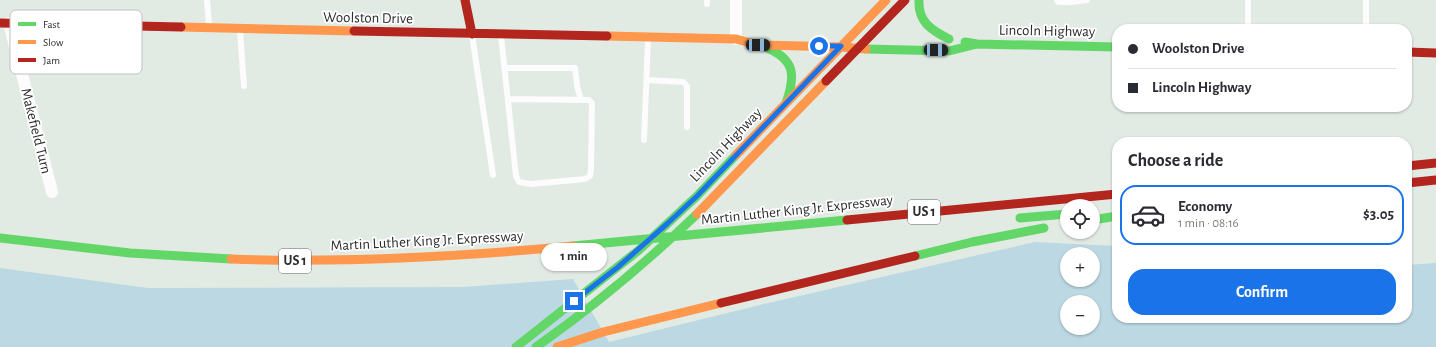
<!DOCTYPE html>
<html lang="en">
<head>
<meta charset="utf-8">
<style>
	:root { --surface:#fff; --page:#f7f7f7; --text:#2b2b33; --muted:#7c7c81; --line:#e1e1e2; --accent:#1a73e8 }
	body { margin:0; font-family:"Alegreya Sans",sans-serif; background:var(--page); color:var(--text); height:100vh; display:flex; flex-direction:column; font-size:15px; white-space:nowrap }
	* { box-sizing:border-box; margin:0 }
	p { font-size:13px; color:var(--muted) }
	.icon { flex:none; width:22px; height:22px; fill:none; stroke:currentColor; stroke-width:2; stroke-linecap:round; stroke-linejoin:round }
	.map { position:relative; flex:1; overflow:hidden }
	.drawer { position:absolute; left:1112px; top:137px; width:300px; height:186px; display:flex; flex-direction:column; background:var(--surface); border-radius:16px; box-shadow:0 1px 3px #0004 }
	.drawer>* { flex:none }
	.hud { position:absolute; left:1112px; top:24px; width:300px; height:88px; border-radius:16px; box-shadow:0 1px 3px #0004; display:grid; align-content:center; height:88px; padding:0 16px; background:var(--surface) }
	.tools { position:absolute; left:1060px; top:199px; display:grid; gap:8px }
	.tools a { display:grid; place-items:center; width:40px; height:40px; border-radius:50%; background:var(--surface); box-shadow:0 1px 3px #0004; font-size:20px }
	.end { position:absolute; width:18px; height:18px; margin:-9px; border:5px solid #1a73e8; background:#fff; box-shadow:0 0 0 2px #fff }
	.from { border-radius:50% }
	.bubble { position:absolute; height:28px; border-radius:14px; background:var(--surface); box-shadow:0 1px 3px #0004; font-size:13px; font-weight:700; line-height:28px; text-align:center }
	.car { position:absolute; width:12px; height:24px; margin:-12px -6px; border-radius:5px; box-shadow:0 0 3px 1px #0007; background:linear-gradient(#222 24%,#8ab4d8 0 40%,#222 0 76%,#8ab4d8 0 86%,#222 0) }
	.hud b { display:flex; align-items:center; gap:14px; height:38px; font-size:15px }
	.hud b+b { border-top:1px solid var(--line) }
	.hud i { width:10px; height:10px; background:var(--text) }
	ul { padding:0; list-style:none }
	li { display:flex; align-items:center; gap:12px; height:60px; margin:0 8px 6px; padding:0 8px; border:2px solid transparent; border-radius:16px }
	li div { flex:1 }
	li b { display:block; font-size:15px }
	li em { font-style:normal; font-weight:700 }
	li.on { border-color:var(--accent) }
	li>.icon { width:36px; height:36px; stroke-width:1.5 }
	h2 { padding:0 16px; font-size:18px; line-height:48px }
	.button { display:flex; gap:8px; margin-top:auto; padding:8px 16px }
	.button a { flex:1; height:46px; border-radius:16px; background:var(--accent); color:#fff; font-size:16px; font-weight:700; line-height:46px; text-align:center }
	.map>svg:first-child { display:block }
	.green { fill:#bcd8e3; fill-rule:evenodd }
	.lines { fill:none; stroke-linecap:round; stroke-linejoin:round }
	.lane { stroke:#fbfcfb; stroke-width:6 }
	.street { stroke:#fbfcfb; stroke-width:12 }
	.fast { stroke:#63d668; stroke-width:9 }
	.slow { stroke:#ff974d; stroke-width:9 }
	.jam { stroke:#b3261e; stroke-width:9 }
	.route { stroke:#1a73e8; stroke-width:5 }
	.labels { text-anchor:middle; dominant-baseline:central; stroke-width:3.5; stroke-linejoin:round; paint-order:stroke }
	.shield { fill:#fff; stroke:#6b6b6b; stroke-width:1 }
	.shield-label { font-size:14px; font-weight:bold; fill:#2c2c2c }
	.street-label { font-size:15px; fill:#2c2c2c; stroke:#fff }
	.key { fill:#fff; stroke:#c0c0c0; stroke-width:1 }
	.key-label { font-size:11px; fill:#2c2c2c }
</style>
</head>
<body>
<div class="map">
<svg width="1436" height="347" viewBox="0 0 1436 347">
	<rect width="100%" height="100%" fill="#e2eae4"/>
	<path class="green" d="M1035 242 1117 246V318H1407V265L1436 263V347H0V268L148 288 463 287 573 279 609 342 764 304ZM1067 254H1093V280H1067ZM1067 302H1093V328H1067Z"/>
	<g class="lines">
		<path class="lane" d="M207 0 209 26
			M1057 0 1058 2H1071L1087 0
			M1248 0V29
			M1366 0V29
			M707 4V0
			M240 31 244 86
			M472 35 493 175
			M501 36C506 83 511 129 516 176L519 182 531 184 585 179 590 176 591 169 592 103 589 100 508 99
			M505 68H575L577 86 581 100
			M647 80 683 82 687 86V127
			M644 140 648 39"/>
		<path class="street" d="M9 23 52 192
			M736 39V0"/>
		<path class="fast" d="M919 0C918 22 931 30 949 39
			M965 42 977 44 1117 47
			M765 47C795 59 796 75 786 103
			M866 49 949 51 977 44
			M1020 218 1067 214
			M1093 220 1117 216
			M0 238 130 253 231 259
			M573 246 847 220
			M915 256 972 242 1044 228
			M516 347 639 250 697 196 736 155
			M536 347C593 307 647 262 697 214"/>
		<path class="slow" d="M181 27 354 31
			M607 36 736 39 758 45 841 47 866 49
			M736 155 886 0
			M697 214 826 81
			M231 259C347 263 457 257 573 246
			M557 347 603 332 721 303"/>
		<path class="jam" d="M465 0 472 34
			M0 23 181 27
			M354 31 607 36
			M1407 52 1436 53
			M826 81 905 0
			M1407 166 1436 163
			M1407 183 1436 180
			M847 220 1117 194
			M721 303 915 256"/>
	</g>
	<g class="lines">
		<path class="route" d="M574 301 618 267 668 223 697 196 841 46H819"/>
	</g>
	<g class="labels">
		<g class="shield">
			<rect x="908" y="200" width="32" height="24" rx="3"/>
			<rect x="279" y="249" width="32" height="24" rx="3"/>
		</g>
		<g class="shield-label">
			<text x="924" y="212">US 1</text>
			<text x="295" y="261">US 1</text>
		</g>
		<g class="street-label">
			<text transform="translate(368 18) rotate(1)">Woolston Drive</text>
			<text transform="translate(1047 31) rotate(1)">Lincoln Highway</text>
			<text transform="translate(36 131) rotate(76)">Makefield Turn</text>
			<text transform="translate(726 145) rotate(-46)">Lincoln Highway</text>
			<text transform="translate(797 210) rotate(-6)">Martin Luther King Jr. Expressway</text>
			<text transform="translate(427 241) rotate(-3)">Martin Luther King Jr. Expressway</text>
		</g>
	</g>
	<rect x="10" y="10" width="132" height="64" rx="6" class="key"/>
	<rect x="18" y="22" width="18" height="4" fill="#63d668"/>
	<rect x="18" y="40" width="18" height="4" fill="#ff974d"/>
	<rect x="18" y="58" width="18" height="4" fill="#b3261e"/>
	<g class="key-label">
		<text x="43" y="28">Fast</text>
		<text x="43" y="46">Slow</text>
		<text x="43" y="64">Jam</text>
	</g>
</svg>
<div class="tools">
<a><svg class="icon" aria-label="locate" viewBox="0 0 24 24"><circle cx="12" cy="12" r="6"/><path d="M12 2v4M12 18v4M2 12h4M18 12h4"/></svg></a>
<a>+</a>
<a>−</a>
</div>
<i class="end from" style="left:819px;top:46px"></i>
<i class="end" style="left:574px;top:301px"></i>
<div class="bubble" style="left:541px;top:243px;width:66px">1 min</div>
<i class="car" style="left:758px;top:45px;rotate:91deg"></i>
<i class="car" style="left:936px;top:50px;rotate:91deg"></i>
<div class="hud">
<b><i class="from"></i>Woolston Drive</b>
<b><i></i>Lincoln Highway</b>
</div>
<section class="drawer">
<h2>Choose a ride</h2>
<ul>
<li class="on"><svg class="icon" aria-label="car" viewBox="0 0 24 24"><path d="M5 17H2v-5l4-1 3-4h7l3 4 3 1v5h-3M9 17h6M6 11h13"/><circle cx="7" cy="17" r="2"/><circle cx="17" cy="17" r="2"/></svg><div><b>Economy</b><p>1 min · 08:16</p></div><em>$3.05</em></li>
</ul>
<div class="button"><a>Confirm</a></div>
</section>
</div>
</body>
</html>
